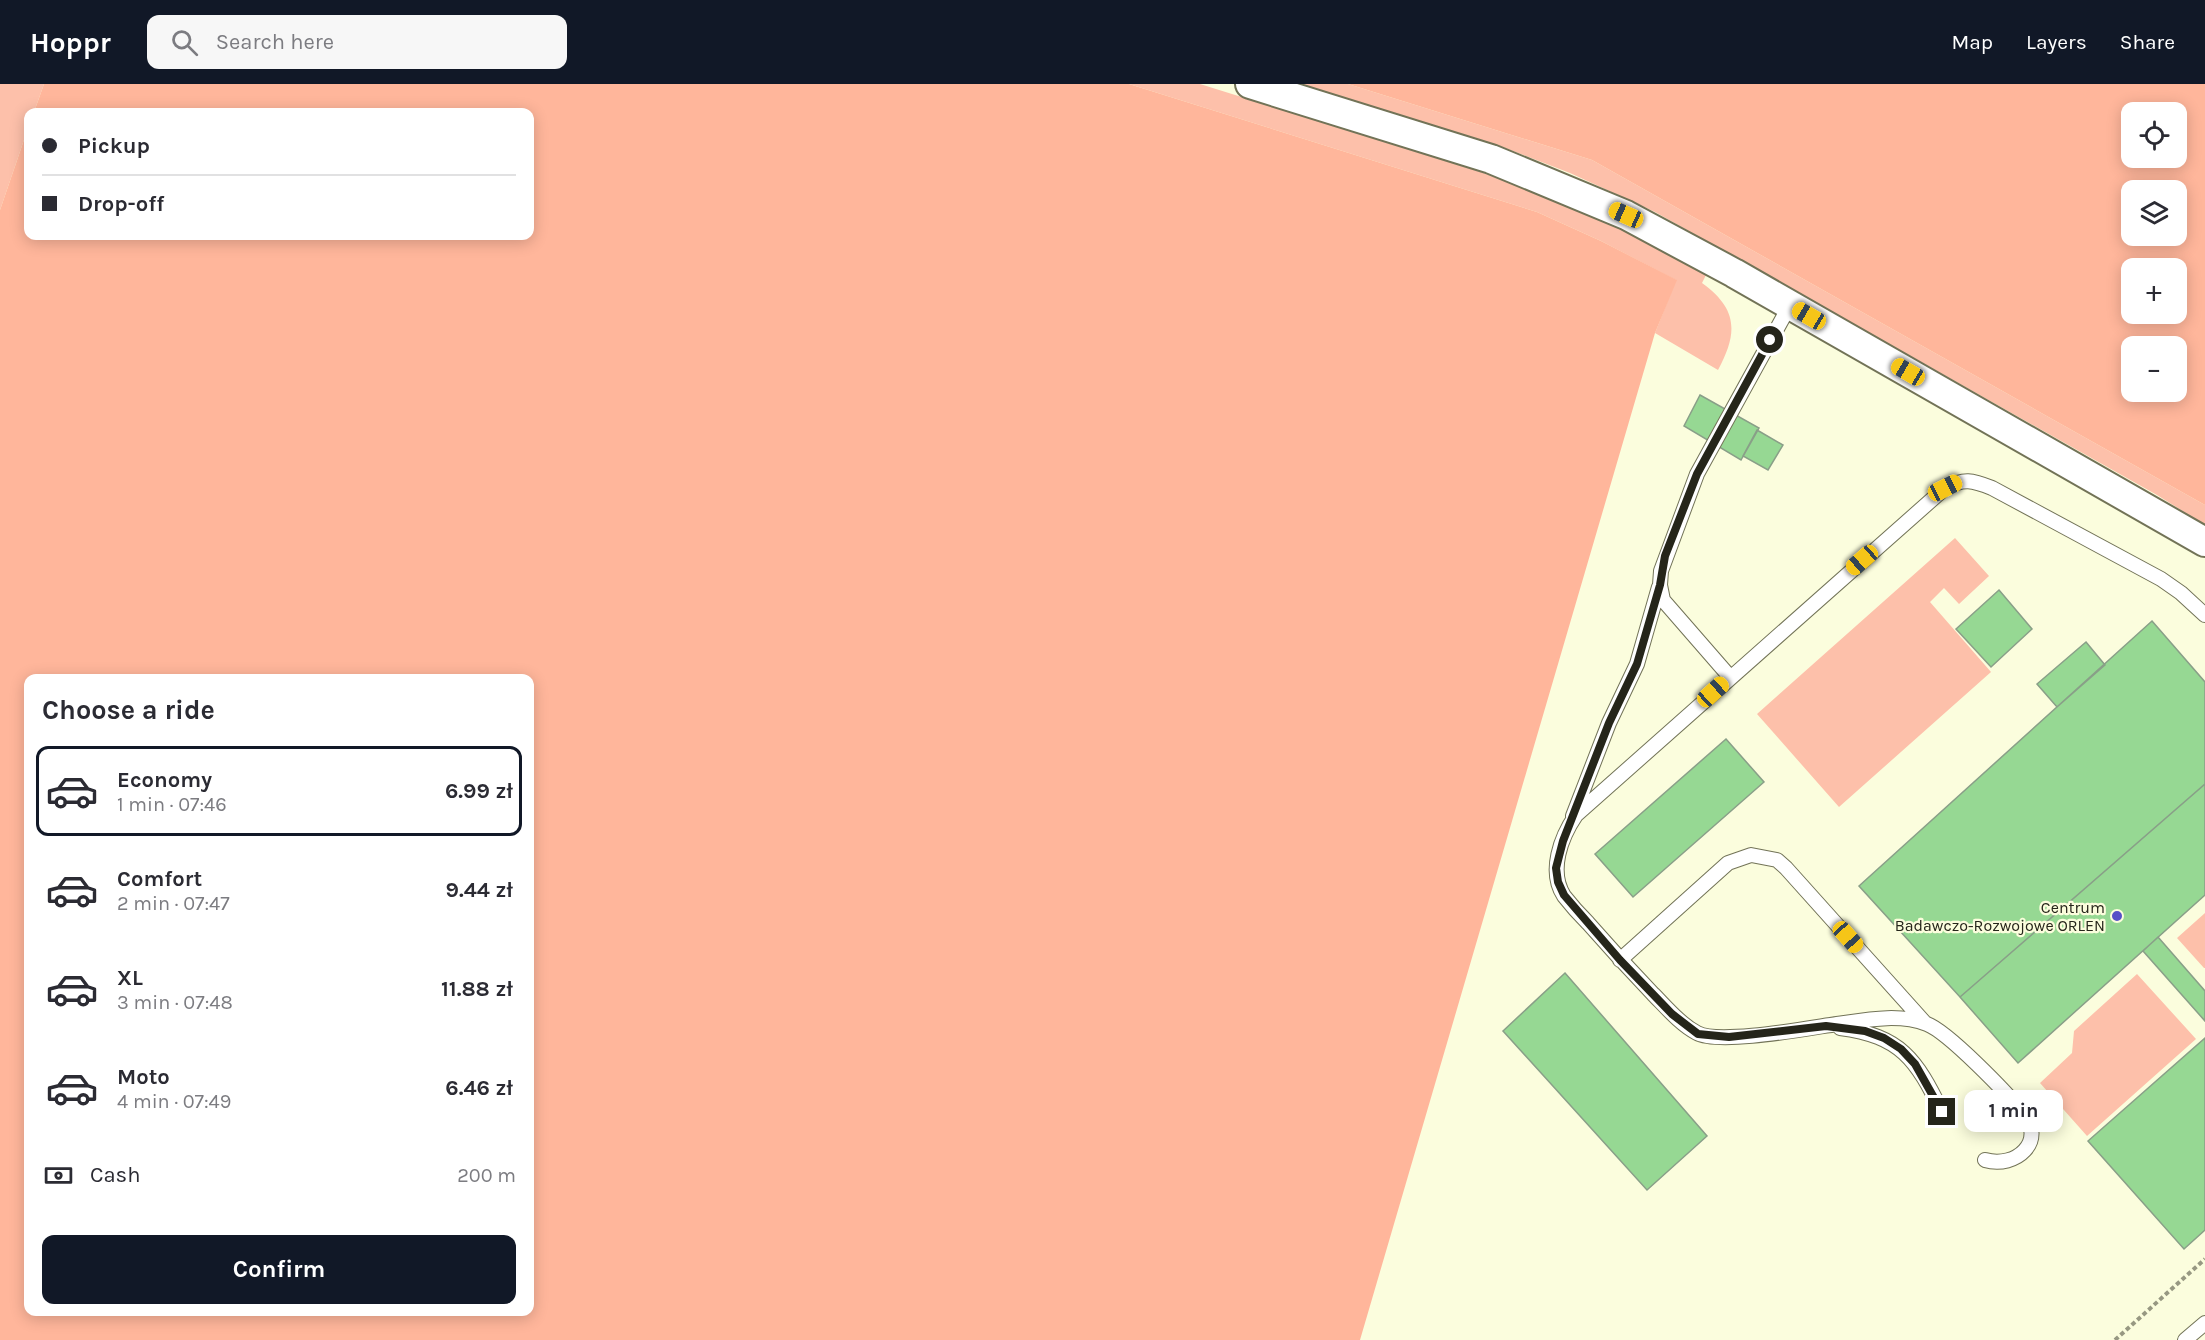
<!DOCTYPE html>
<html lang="en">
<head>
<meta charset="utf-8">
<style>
	:root { --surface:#fff; --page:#f7f7f7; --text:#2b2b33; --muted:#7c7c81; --line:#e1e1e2; --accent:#111827 }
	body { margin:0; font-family:Karla,sans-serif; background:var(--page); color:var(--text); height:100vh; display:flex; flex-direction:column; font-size:22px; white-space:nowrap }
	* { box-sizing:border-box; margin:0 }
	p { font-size:20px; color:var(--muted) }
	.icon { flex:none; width:33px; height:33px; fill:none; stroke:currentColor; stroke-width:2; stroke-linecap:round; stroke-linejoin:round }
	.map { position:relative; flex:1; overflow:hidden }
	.sheet { position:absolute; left:24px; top:590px; width:510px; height:642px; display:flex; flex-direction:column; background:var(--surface); border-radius:12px; box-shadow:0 3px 15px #0003 }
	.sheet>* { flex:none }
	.hud { position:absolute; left:24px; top:24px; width:510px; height:132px; border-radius:12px; box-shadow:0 3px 15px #0003; display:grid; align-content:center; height:132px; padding:0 18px; background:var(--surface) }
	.tools { position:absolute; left:2121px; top:18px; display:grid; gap:12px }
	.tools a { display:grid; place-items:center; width:66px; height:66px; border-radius:12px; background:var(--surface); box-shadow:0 3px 15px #0003; font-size:30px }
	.end { position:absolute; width:27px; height:27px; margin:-14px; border:8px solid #25251a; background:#fff; box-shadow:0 0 0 3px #fff }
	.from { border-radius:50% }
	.bubble { position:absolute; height:42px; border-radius:12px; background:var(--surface); box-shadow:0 3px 15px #0003; font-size:20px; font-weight:700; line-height:42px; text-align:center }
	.car { position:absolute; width:18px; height:36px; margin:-18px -9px; border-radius:8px; box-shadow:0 0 4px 2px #0007; background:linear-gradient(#f5c518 24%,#345 0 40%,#f5c518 0 76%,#345 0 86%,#f5c518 0) }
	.hud b { display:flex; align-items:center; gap:21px; height:57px; font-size:22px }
	.hud b+b { border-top:2px solid var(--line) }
	.hud i { width:15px; height:15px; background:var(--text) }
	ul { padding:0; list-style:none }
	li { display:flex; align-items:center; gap:18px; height:90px; margin:0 12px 9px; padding:0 6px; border:3px solid transparent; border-radius:12px }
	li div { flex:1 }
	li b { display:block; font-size:22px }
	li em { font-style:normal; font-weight:700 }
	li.active { border-color:var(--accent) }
	li>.icon { width:54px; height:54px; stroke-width:1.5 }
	h2 { padding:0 18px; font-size:27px; line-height:72px }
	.pay { display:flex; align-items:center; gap:15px; height:66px; padding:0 18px; font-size:22px }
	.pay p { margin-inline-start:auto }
	.button { display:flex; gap:12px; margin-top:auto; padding:12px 18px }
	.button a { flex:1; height:69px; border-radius:12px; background:var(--accent); color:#fff; font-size:24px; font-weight:700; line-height:69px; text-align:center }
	header { display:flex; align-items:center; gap:36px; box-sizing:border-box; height:84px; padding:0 30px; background:var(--accent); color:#fff }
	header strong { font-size:28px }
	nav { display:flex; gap:33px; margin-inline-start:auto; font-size:21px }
	.search { width:420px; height:54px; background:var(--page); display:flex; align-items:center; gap:15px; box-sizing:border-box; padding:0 21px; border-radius:12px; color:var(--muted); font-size:22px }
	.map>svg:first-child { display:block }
	.green { fill:#fdc0aa }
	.forest { fill:#ffb69b; fill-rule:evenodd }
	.building { fill:#96d893; stroke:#899f88; stroke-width:1.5 }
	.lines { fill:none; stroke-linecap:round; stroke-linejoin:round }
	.service-casing { stroke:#727357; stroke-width:16 }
	.minor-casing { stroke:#727357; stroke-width:32 }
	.path { stroke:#979882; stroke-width:4; stroke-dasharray:4.5 3; stroke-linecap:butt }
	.service { stroke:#fff; stroke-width:14 }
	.minor { stroke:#fff; stroke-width:28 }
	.route { stroke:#25251a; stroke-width:8 }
	.poi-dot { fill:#5650c8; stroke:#fbfddd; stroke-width:2 }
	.labels { text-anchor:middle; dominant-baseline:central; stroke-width:4.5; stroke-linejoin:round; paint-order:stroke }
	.poi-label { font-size:16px; fill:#25251a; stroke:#fbfddd; text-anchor:end }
</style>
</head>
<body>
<header>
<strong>Hoppr</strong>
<div class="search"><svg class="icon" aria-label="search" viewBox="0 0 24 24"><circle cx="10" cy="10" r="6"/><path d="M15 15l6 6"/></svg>Search here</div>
<nav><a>Map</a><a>Layers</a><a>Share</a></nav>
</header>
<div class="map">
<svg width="2205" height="1256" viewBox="0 0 2205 1256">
	<rect width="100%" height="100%" fill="#fbfddd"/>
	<path class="green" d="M0 0H44L34 28H28V44L0 126Z
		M1129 0H1200L1481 88 1529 106 1618 143 1706 191 1702 199C1738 225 1738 249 1718 286L1655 249 1676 196 1601 157 1537 128Z
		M1297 0H1348L1592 76 2205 421V441L2157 411 1655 128 1570 89 1500 62Z
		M1955 454 1989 492 1959 520 1944 504 1930 518 1991 588 1839 723 1757 630Z
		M2205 829V884H2204L2177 854Z
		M2137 890 2196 955 2087 1052 2040 999 2072 969 2074 947Z"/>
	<path class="forest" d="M44 0H1129L1537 128 1601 157 1677 196 1655 249 1360 1256H0V126L28 44V152H530V28H34ZM28 594H530V1227H28Z
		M1348 0H2205V421L1592 76ZM2132 28H2176V74H2132ZM2132 106H2176V152H2132ZM2132 184H2176V230H2132ZM2132 262H2176V308H2132Z"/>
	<path class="building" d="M1700 311 1759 344 1741 376 1684 342Z
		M1757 346 1783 361 1768 386 1743 372Z
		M1999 506 2032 545 1991 583 1956 545Z
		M2152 537 2205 598V700L1960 913 1859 802Z
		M2086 558 2105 581 2057 623 2037 600Z
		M1726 655 1764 698 1633 813 1595 770Z
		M2205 700V811L2018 979 1960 913Z
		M2158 853 2205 907V937L2143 867Z
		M1565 889 1707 1052 1647 1106 1503 947Z
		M2205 954V1146L2184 1165 2088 1057Z"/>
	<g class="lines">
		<defs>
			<path id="service" d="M1730 593 1663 516 1660 501 1661 487 1697 390 1790 221
				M1573 732 1609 639 1637 580 1659 503
				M1620 876 1728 779 1751 771 1777 776 1786 784 1925 939
				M1840 944C1901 952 1916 975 1942 1028
				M1985 1076C2016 1085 2047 1057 2023 1029 2007 1009 1948 948 1927 940 1899 929 1865 936 1837 940 1809 944 1719 961 1697 949 1680 940 1666 923 1653 910 1631 887 1609 863 1588 839 1580 831 1571 821 1564 812 1548 787 1561 753 1576 731L1945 404C1964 394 1972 396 1992 404L2161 495 2181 509 2205 531
				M2185 1256 2205 1239"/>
			<path id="minor" d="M1250 0 1491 75 1626 131 1734 189 2205 458"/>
		</defs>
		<use href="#service" class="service-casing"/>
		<use href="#minor" class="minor-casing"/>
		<path class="path" d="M2115 1256 2205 1175"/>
		<use href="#service" class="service"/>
		<use href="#minor" class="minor"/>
	</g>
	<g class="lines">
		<path class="route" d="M1770 256 1697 390 1665 472 1660 501 1637 580 1609 639 1563 757 1556 784 1558 798 1564 811 1620 876 1672 930 1698 950 1729 953 1826 942 1865 947 1884 954 1901 965 1915 980 1942 1028"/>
	</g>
	<circle class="poi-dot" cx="2117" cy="832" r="6"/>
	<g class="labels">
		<g class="poi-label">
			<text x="2105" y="823">Centrum<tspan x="2105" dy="18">Badawczo-Rozwojowe ORLEN</tspan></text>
		</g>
	</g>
</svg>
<div class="tools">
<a><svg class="icon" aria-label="locate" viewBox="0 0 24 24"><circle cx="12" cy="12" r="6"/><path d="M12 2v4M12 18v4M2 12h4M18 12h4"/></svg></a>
<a><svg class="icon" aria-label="layers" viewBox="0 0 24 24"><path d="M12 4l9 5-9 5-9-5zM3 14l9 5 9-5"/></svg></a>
<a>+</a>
<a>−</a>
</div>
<i class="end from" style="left:1770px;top:256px"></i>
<i class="end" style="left:1942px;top:1028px"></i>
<div class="bubble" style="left:1964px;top:1006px;width:99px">1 min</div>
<i class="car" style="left:1626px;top:131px;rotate:294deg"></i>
<i class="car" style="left:1809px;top:232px;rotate:300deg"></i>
<i class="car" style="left:1908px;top:288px;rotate:300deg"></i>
<i class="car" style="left:1945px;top:404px;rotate:63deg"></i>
<i class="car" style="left:1862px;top:476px;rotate:229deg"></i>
<i class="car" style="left:1713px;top:608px;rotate:48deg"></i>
<i class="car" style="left:1848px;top:853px;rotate:138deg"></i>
<div class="hud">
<b><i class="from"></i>Pickup</b>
<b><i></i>Drop-off</b>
</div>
<section class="sheet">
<h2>Choose a ride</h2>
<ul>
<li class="active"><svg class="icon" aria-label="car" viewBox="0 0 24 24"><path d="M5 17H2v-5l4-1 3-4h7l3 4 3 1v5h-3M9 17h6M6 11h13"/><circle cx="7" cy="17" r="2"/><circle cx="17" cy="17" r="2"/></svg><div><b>Economy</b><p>1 min · 07:46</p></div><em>6.99 zł</em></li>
<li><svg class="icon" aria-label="car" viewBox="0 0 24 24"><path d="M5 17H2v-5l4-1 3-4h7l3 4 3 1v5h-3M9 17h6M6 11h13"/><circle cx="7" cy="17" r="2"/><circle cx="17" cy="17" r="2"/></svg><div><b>Comfort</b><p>2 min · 07:47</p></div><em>9.44 zł</em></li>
<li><svg class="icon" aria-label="car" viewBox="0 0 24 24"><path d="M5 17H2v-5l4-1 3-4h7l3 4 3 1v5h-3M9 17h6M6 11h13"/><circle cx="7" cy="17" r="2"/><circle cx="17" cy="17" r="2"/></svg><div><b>XL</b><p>3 min · 07:48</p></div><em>11.88 zł</em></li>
<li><svg class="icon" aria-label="car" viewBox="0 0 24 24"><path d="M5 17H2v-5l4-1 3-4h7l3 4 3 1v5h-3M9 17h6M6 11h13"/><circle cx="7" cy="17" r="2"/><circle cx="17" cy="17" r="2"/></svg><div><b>Moto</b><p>4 min · 07:49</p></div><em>6.46 zł</em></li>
</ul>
<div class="pay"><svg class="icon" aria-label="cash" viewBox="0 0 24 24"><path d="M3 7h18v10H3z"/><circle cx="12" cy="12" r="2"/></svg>Cash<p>200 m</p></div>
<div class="button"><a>Confirm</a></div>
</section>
</div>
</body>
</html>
